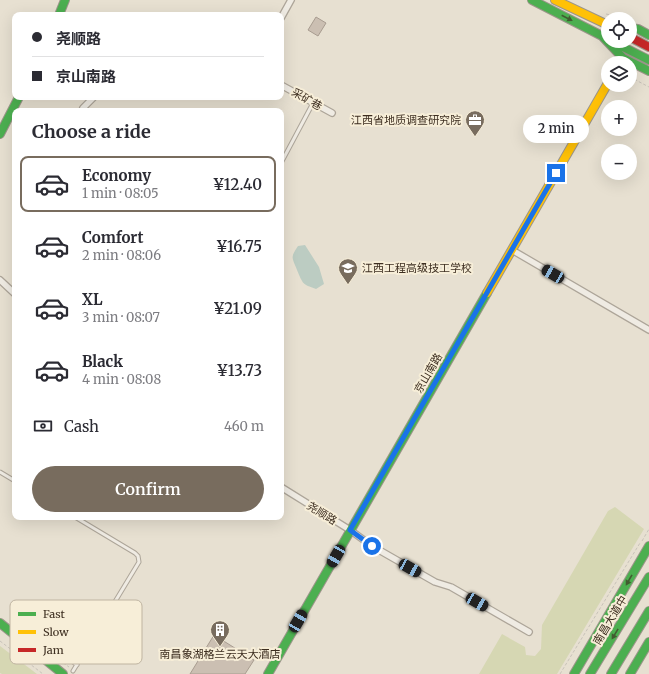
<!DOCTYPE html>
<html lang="en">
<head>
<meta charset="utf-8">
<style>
	:root { --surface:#fff; --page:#f2f2f3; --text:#2b2b33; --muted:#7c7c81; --line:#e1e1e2; --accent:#786c5e }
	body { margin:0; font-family:Merriweather,"Noto Sans SC",serif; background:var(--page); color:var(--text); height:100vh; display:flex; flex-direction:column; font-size:15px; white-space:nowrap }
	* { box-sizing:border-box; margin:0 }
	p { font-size:13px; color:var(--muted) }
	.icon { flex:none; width:22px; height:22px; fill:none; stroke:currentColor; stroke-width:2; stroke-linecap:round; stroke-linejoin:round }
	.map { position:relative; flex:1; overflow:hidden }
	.details { position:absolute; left:12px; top:108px; width:272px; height:412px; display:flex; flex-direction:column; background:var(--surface); border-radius:8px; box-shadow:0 4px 16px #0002 }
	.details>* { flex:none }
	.hud { position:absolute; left:12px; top:12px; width:272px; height:88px; border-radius:8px; box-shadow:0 4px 16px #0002; display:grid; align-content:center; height:88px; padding:0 20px; background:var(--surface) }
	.buttons { position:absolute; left:601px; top:12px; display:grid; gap:8px }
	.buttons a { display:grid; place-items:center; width:36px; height:36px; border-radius:50%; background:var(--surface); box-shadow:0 4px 16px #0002; font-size:20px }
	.end { position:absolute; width:18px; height:18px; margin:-9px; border:5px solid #1a73e8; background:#fff; box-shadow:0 0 0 2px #fff }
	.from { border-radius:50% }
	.bubble { position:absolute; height:28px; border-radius:14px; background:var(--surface); box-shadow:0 4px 16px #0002; font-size:13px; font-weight:600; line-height:28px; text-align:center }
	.car { position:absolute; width:12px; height:24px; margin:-12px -6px; border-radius:5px; box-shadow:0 0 3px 1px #0007; background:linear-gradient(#222 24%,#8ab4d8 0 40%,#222 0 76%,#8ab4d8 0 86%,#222 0) }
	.hud b { display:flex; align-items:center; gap:14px; height:38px; font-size:15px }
	.hud b+b { border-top:1px solid var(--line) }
	.hud i { width:10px; height:10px; background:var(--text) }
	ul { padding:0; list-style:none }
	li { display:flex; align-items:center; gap:12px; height:56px; margin:0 8px 6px; padding:0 12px; border:2px solid transparent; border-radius:8px }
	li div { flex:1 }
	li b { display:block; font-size:15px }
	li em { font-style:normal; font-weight:600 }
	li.selected { border-color:var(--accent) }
	li>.icon { width:36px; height:36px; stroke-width:1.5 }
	h2 { padding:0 20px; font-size:18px; line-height:48px }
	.pay { display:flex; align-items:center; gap:10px; height:44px; padding:0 20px; font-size:15px }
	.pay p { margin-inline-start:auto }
	.cta { display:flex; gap:8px; margin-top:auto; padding:8px 20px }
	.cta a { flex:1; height:46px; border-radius:24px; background:var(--accent); color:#fff; font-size:16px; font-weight:600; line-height:46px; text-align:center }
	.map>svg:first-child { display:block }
	.green { fill:#d6d7b3 }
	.water { fill:#bcccc2 }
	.building { fill:#cbbfb2; stroke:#a89c90 }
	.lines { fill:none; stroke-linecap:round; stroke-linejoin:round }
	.lane-casing { stroke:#ada599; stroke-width:5 }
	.street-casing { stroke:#ada599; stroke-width:8 }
	.fast-casing { stroke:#9c958a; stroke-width:10 }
	.slow-casing { stroke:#9c958a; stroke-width:10 }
	.jam-casing { stroke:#9c958a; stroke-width:10 }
	.path { stroke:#c8c2b9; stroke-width:1; stroke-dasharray:3 2; stroke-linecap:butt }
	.lane { stroke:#efebe3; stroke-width:3 }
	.street { stroke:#efebe3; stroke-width:5.5 }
	.fast { stroke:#4caf50; stroke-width:8 }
	.slow { stroke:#ffc107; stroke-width:8 }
	.jam { stroke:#c62828; stroke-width:8 }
	.oneway { fill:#425b31 }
	.route { stroke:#1a73e8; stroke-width:5 }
	.labels { text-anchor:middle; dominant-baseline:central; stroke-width:4; stroke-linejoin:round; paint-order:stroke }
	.street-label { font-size:11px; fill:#3d2e20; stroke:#f7eed8 }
	.poi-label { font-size:11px; fill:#3d2e20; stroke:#f7eed8; text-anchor:end }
	.key { fill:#f7eed8; stroke:#bfb4a1; stroke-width:1 }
	.key-label { font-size:11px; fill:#3d2e20 }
</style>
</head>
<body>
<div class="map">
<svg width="649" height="674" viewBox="0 0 649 674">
	<rect width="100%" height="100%" fill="#e7e0d1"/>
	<path class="green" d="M615 507 644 529 557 674H479L502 634 525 647 526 655 535 656 541 649 542 625 608 511Z
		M0 646 37 674H2L0 673Z"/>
	<path class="water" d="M305 245 319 267 324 284 316 289C302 284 303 284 297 270 292 257 290 258 298 246Z"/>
	<path class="building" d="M316 17 326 23 318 36 308 30Z
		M214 635 254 660 245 674H190Z"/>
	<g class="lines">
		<defs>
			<path id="lane" d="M281 163 313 103
				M0 472 15 481
				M59 644 55 648 77 665
				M73 671 139 562 138 556 135 553 75 517"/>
			<path id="street" d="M281 18 291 0
				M281 85 332 113
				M83 108 94 97
				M512 250 649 330
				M0 280 15 294
				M281 487 350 530 372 546 435 582 451 587 529 632"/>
			<path id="fast" d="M532 0 608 39
				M59 15 65 0
				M630 28 638 29 649 35
				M603 37 623 58 649 71
				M611 41 649 60
				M0 134 19 97
				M0 623 63 674
				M268 674 487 293
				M574 674 649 546
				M590 674 649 577
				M611 674 649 611
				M630 674 649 642"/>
			<path id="slow" d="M555 0 608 25
				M487 293 608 83"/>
			<path id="jam" d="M630 37 649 47"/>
		</defs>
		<use href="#lane" class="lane-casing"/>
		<use href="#street" class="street-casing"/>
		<use href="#fast" class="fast-casing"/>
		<use href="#slow" class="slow-casing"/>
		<use href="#jam" class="jam-casing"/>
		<path class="path" d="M606 14 629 19
			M630 77 649 87
			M642 541 649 529
			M0 641 43 674
			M55 657 69 667
			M560 674 640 543"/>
		<use href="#lane" class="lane"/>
		<use href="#street" class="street"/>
		<use href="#fast" class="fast"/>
		<use href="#slow" class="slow"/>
		<use href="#jam" class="jam"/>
	</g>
	<defs><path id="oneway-solid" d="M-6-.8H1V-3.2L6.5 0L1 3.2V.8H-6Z"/></defs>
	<g class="oneway">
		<use href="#oneway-solid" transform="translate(567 18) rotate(27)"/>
		<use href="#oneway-solid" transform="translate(629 580) rotate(120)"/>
		<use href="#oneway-solid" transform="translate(615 634) rotate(121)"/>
	</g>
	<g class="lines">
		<path class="route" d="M372 546 350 530 556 173"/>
	</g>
	<defs>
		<symbol id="office-pin" viewBox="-11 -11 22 30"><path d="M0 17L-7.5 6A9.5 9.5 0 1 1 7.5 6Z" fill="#786c5e" stroke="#f7eed8"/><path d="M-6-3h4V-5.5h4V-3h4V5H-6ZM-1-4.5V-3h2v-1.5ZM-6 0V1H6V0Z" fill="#fff"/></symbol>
		<symbol id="school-pin" viewBox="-11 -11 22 30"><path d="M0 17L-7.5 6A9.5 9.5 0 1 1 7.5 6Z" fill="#786c5e" stroke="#f7eed8"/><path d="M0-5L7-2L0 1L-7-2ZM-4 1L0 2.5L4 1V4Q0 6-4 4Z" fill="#fff"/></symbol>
		<symbol id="building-pin" viewBox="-11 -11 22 30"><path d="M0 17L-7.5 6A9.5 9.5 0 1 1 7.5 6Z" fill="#786c5e" stroke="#f7eed8"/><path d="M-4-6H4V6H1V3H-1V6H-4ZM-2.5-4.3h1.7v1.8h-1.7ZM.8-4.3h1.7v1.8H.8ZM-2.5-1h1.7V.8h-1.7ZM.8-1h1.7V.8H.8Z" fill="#fff"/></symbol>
	</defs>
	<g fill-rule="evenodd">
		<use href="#office-pin" x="464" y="109" width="22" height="30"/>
		<use href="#school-pin" x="337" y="257" width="22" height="30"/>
		<use href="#building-pin" x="209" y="619" width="22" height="30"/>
	</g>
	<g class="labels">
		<g class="street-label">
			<text transform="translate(307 99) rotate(29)">采矿巷</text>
			<text transform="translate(428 373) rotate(-60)">京山南路</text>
			<text transform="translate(322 513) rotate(32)">尧顺路</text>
			<text transform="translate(610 620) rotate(-59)">南昌大道中</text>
		</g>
		<g class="poi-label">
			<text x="461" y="120">江西省地质调查研究院</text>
			<text x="362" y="268" text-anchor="start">江西工程高级技工学校</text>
			<text x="220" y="654" text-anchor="middle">南昌象湖格兰云天大酒店</text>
		</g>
	</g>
	<rect x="10" y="600" width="132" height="64" rx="6" class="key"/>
	<rect x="18" y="612" width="18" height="4" fill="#4caf50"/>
	<rect x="18" y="630" width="18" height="4" fill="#ffc107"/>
	<rect x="18" y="648" width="18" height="4" fill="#c62828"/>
	<g class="key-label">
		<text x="43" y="618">Fast</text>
		<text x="43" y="636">Slow</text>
		<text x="43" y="654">Jam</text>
	</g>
</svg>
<div class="buttons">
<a><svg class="icon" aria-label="locate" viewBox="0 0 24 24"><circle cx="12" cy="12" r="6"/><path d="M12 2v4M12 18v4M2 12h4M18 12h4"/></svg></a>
<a><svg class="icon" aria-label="layers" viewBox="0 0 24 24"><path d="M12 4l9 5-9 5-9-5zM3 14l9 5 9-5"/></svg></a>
<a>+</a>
<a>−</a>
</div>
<i class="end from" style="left:372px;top:546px"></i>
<i class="end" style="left:556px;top:173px"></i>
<div class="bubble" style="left:523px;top:115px;width:66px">2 min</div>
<i class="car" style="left:553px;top:274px;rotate:300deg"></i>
<i class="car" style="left:336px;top:556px;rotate:210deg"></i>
<i class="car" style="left:410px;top:568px;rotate:119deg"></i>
<i class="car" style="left:477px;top:602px;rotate:120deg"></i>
<i class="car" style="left:298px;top:621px;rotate:30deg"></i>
<div class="hud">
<b><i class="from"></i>尧顺路</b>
<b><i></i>京山南路</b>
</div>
<section class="details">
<h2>Choose a ride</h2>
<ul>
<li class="selected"><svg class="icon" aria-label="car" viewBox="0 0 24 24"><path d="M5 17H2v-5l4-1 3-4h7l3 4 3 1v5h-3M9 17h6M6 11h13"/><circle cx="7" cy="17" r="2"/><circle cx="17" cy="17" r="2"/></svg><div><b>Economy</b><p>1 min · 08:05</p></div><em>¥12.40</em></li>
<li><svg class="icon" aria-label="car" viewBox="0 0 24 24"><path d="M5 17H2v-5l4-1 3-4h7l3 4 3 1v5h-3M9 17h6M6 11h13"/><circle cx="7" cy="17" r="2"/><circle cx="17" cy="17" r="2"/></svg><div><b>Comfort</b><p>2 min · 08:06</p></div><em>¥16.75</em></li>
<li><svg class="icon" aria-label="car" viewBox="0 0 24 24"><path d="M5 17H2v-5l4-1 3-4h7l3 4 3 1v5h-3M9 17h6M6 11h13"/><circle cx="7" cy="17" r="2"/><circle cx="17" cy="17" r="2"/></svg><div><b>XL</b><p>3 min · 08:07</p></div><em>¥21.09</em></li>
<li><svg class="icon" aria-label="car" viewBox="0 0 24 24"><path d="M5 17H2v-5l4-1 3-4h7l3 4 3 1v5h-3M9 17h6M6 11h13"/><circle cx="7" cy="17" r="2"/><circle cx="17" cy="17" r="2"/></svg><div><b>Black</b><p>4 min · 08:08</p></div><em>¥13.73</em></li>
</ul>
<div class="pay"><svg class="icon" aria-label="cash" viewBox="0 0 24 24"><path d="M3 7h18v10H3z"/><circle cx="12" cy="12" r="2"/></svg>Cash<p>460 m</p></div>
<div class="cta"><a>Confirm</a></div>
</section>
</div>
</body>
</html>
